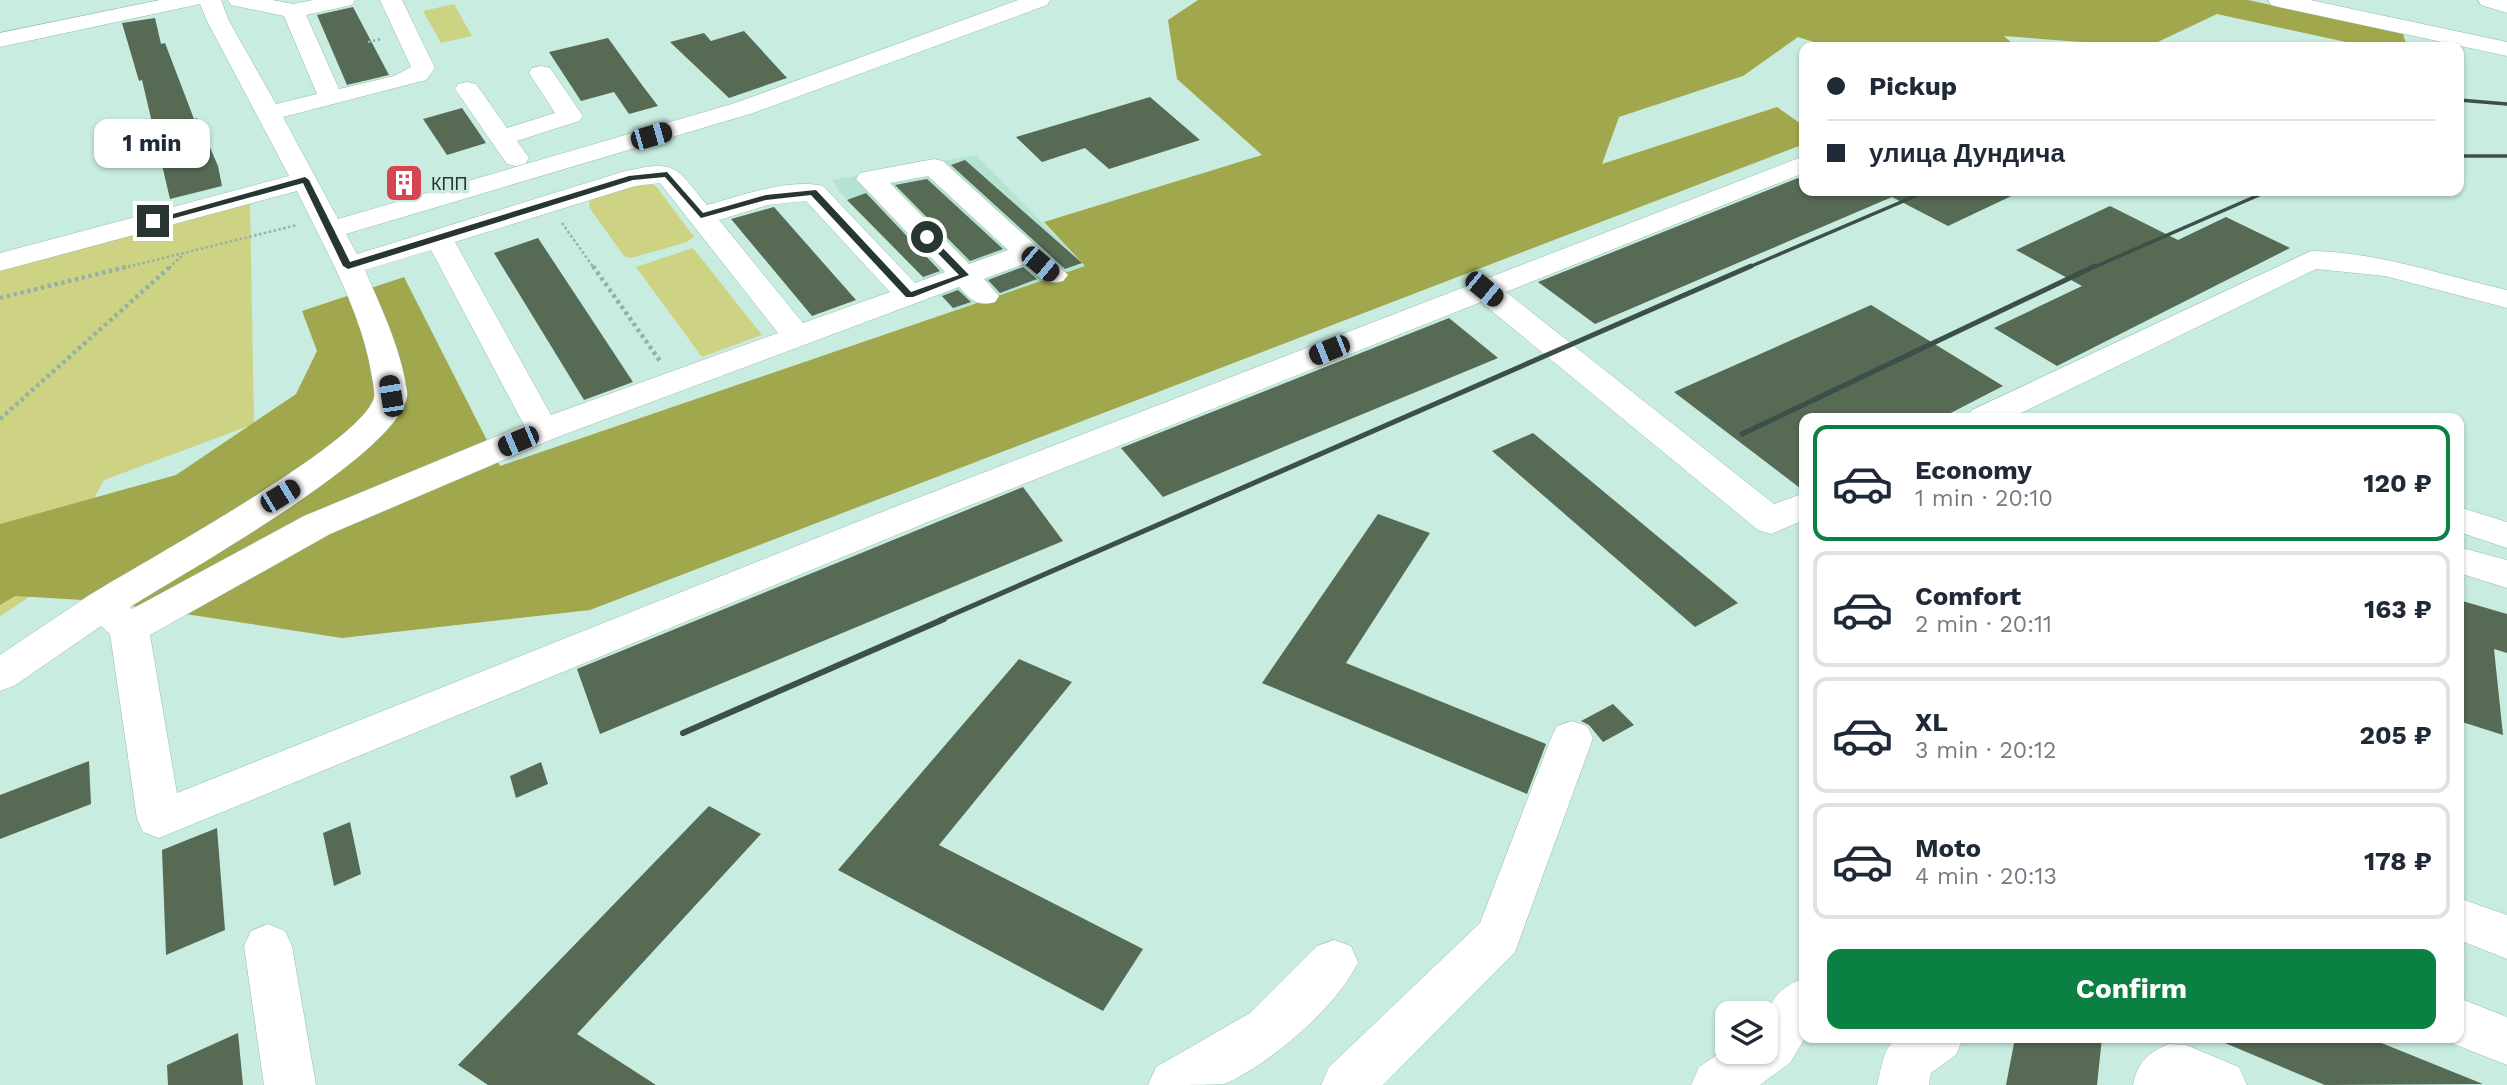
<!DOCTYPE html>
<html lang="en">
<head>
<meta charset="utf-8">
<style>
	:root { --surface:#fff; --page:#f2f2f3; --text:#1f2937; --muted:#747a83; --line:#e0e1e3; --accent:#0b8043 }
	body { margin:0; font-family:"Work Sans",sans-serif; background:var(--page); color:var(--text); height:100vh; display:flex; flex-direction:column; font-size:26px; white-space:nowrap }
	* { box-sizing:border-box; margin:0 }
	p { font-size:23px; color:var(--muted) }
	.icon { flex:none; width:38px; height:38px; fill:none; stroke:currentColor; stroke-width:2; stroke-linecap:round; stroke-linejoin:round }
	.map { position:relative; flex:1; overflow:hidden }
	.sheet { position:absolute; left:1799px; top:413px; width:665px; height:630px; display:flex; flex-direction:column; background:var(--surface); border-radius:14px; box-shadow:0 2px 5px #0004 }
	.sheet>* { flex:none }
	.banner { position:absolute; left:1799px; top:42px; width:665px; height:154px; border-radius:14px; box-shadow:0 2px 5px #0004; display:grid; align-content:center; height:154px; padding:0 28px; background:var(--surface) }
	.buttons { position:absolute; left:1715px; top:1001px; display:grid; gap:14px }
	.buttons a { display:grid; place-items:center; width:63px; height:63px; border-radius:14px; background:var(--surface); box-shadow:0 2px 5px #0004; font-size:35px }
	.end { position:absolute; width:32px; height:32px; margin:-16px; border:9px solid #273631; background:#fff; box-shadow:0 0 0 4px #fff }
	.from { border-radius:50% }
	.bubble { position:absolute; height:49px; border-radius:14px; background:var(--surface); box-shadow:0 2px 5px #0004; font-size:23px; font-weight:700; line-height:49px; text-align:center }
	.car { position:absolute; width:21px; height:42px; margin:-21px -10px; border-radius:9px; box-shadow:0 0 5px 2px #0007; background:linear-gradient(#222 24%,#8ab4d8 0 40%,#222 0 76%,#8ab4d8 0 86%,#222 0) }
	.banner b { display:flex; align-items:center; gap:24px; height:66px; font-size:26px }
	.banner b+b { border-top:2px solid var(--line) }
	.banner i { width:18px; height:18px; background:var(--text) }
	ul { padding:12px 0 0; list-style:none }
	li { display:flex; align-items:center; gap:21px; height:116px; margin:0 14px 10px; padding:0 14px; border:4px solid var(--line); border-radius:14px }
	li div { flex:1 }
	li b { display:block; font-size:26px }
	li em { font-style:normal; font-weight:700 }
	li.active { border-color:var(--accent) }
	li>.icon { width:63px; height:63px; stroke-width:1.5 }
	.primary-button { display:flex; gap:14px; margin-top:auto; padding:14px 28px }
	.primary-button a { flex:1; height:80px; border-radius:14px; background:var(--accent); color:#fff; font-size:28px; font-weight:700; line-height:80px; text-align:center }
	.map>svg:first-child { display:block }
	.built { fill:#b4e2d3 }
	.green { fill:#cdd382 }
	.forest { fill:#a1a74d }
	.building { fill:#566a54 }
	.lines { fill:none; stroke-linecap:round; stroke-linejoin:round }
	.minor-casing { stroke:#96baae; stroke-width:1 }
	.path-far1 { stroke:#94b1a8; stroke-width:2.5; stroke-dasharray:2.5 2.5; stroke-linecap:butt }
	.path { stroke:#94b1a8; stroke-width:4.5; stroke-dasharray:3.5 3.5; stroke-linecap:butt }
	.minor { fill:#fff; fill-rule:evenodd }
	.rail-far2 { stroke:#3d4f49; stroke-width:3.5 }
	.rail-far1 { stroke:#3d4f49; stroke-width:5 }
	.rail { stroke:#3d4f49; stroke-width:6 }
	.route { fill:#273631 }
	.labels { text-anchor:middle; dominant-baseline:central; stroke-width:7; stroke-linejoin:round; paint-order:stroke }
	.far-poi-label { font-size:18px; fill:#273631; stroke:#c8ece0; text-anchor:start }
</style>
</head>
<body>
<div class="map">
<svg width="2507" height="1085" viewBox="0 0 2507 1085">
	<rect width="100%" height="100%" fill="#c8ece0"/>
	<path class="built" d="M976 155 1085 266 954 310 840 192 832 180Z"/>
	<path class="green" d="M454 4 472 36 441 43 423 11Z
		M647 183 655 185 694 237 687 242 631 258 624 256 589 207 590 201 599 196Z
		M250 201 254 424 104 480 48 585 0 616V267Z
		M693 248 762 335 702 357 636 267Z"/>
	<path class="forest" d="M1198 0H2248L2403 34 2407 47H2369L2217 14 2147 47 2004 36 2016 47H1830L1798 37 1743 76 1619 117 1602 164 1777 107 1804 126V144L590 610 342 638 100 601 15 596 0 605V524L176 475 296 394 317 351 302 311 404 277 500 466 1085 266 1044 222 1262 155 1177 79 1168 20Z"/>
	<path class="building" d="M353 7 389 75 347 85 317 15Z
		M155 18 161 44 165 43 194 119 197 118 218 166 222 186 170 199 142 80 139 81 122 23Z
		M744 31 787 78 729 98 670 42 704 33 711 41Z
		M608 38 642 85 658 106 629 114 614 92 581 101 549 52Z
		M1150 97 1200 140 1109 169 1085 148 1042 162 1016 137Z
		M462 108 486 143 447 155 423 119Z
		M965 160 1082 263 1065 269 951 165Z
		M410 168 423 189 397 197 385 176Z
		M1798 178 1804 181V191H2022L1948 226 1892 197 1595 324 1538 282Z
		M927 179 1003 249 970 261 895 185Z
		M866 193 940 271 923 277 847 200Z
		M2110 206 2178 240 2226 217 2290 248 2057 366 1994 328 2082 286 2016 250Z
		M774 207 856 300 812 316 731 219Z
		M538 238 633 382 584 400 494 253Z
		M1023 267 1037 279 1000 293 988 280Z
		M958 290 971 302 953 308 942 296Z
		M1871 305 2003 386 1941 418H1804V491L1674 392Z
		M1449 318 1498 358 1163 497 1121 448Z
		M1533 433 1738 603 1695 627 1492 451Z
		M1023 487 1063 541 600 734 577 669Z
		M1378 514 1430 533 1346 663 1546 744 1527 794 1262 683Z
		M2459 600 2507 614V653L2494 649 2503 735 2459 721Z
		M1019 659 1072 682 939 845 1143 949 1103 1011 838 870Z
		M1613 704 1634 725 1603 742 1589 725 1581 721Z
		M89 761 91 804 0 839V795Z
		M541 762 548 784 516 798 510 776Z
		M709 806 761 834 577 1034 656 1085H488L458 1065Z
		M350 822 361 874 334 886 323 833Z
		M217 828 225 930 166 955 162 850Z
		M238 1033 243 1085H168L167 1065Z
		M2015 1038H2102L2097 1085H2006Z
		M2213 1038H2369L2483 1084 2325 1085Z"/>
	<g class="lines">
		<defs>
			<path id="minor" d="M160 0H221L229 21 276 104 317 94 284 16 231 5 228 0H272L293 4 313 0H355L352 5 306 15 339 89 394 76 411 67 380 0H402L435 68 426 80 283 117 338 219 735 103 1018 0H1050L1047 5 753 113 346 234 357 254 622 172C676 159 675 166 707 205 740 196 788 178 823 186L915 283 945 272 856 179 860 173 934 159 943 161 1068 275 1063 281C1045 286 1037 276 1024 264L984 279 999 296 995 302C977 307 971 300 959 287L555 438 330 534 150 635 177 793 902 504 1804 156V173L1506 292 1774 504 1804 493V520L1771 534 1758 530 1481 302 928 522 159 838 143 832 137 819 110 634 101 626 14 686 0 691V655C29 635 59 615 88 596 139 564 361 444 374 398 375 392 373 383 372 377 362 311 325 250 297 191L0 271V253L289 176 207 21 200 4 0 47V33ZM928 176 1008 250 969 264 890 183ZM660 183 778 333 551 415 455 242 635 186ZM806 201 890 292 803 323 719 220 768 205ZM431 250 524 425 304 516 132 609 130 607C183 573 399 454 407 396 408 392 405 385 405 380 397 340 381 308 365 270Z
				M2268 0H2310L2507 42V56L2279 7 2271 5Z
				M2478 0H2507V13L2481 5Z
				M541 66 550 68 583 116 579 121 517 141 529 158 525 164 516 166 507 164 455 89 458 84 467 82 476 84 507 128 555 113 529 73 532 68Z
				M2311 251C2379 252 2441 275 2507 290V308L2385 276 2316 269 2011 418H1967L1972 410Z
				M2459 507 2507 522V548L2459 532Z
				M2459 547 2507 560V588L2459 573Z
				M1572 721 1587 726 1593 738 1515 952 1383 1085H1321L1329 1067 1480 923 1551 738 1557 726Z
				M2459 898 2507 915V959L2459 940Z
				M268 924 285 931 292 946 316 1085H264L244 946 251 931Z
				M1334 940 1351 946 1358 962C1339 1005 1268 1066 1224 1084 1211 1085 1165 1085 1148 1085L1156 1067 1250 1013 1317 946Z
				M1804 978 1805 1038 1790 1063 1760 1085H1691L1699 1067 1727 1048V1052H1766C1766 1014 1764 994 1804 978Z
				M2459 998 2507 1017V1065L2441 1039 2459 1038Z
				M1897 1038H1963L1956 1055 1931 1073 1929 1085H1877C1881 1070 1883 1047 1897 1038Z
				M2169 1044 2186 1045 2239 1067 2247 1085H2133C2137 1062 2149 1052 2169 1044Z"/>
		</defs>
		<use href="#minor" class="minor-casing"/>
		<path class="path-far1" d="M368 42 381 39
			M562 223 594 268
			M123 268 297 225
			M169 268 184 254"/>
		<path class="path" d="M593 266 660 361
			M0 298 130 266
			M0 419 171 266"/>
		<use href="#minor" class="minor"/>
		<path class="rail-far2" d="M2459 100 2507 104
			M2459 156H2507
			M1747 268 1927 191
			M2092 268 2268 191"/>
		<path class="rail-far1" d="M1742 434 2095 266
			M940 620 1751 266"/>
		<path class="rail" d="M683 733 944 619"/>
	</g>
	<path class="route" d="M667 172 703 213 766 195 816 190 911 292 959 275 924 239V235H930L969 275 913 297H906L811 195 766 200 701 218 665 177 633 180 348 269 343 266 303 183 153 224 148 221 305 177 309 180 350 262 629 176Z"/>
	<defs>
		<symbol id="building-square" viewBox="-11 -11 22 22"><rect x="-9" y="-9" width="18" height="18" rx="4" fill="#d64551" stroke="#c8ece0"/><path d="M-4-6H4V6H1V3H-1V6H-4ZM-2.5-4.3h1.7v1.8h-1.7ZM.8-4.3h1.7v1.8H.8ZM-2.5-1h1.7V.8h-1.7ZM.8-1h1.7V.8H.8Z" fill="#fff"/></symbol>
	</defs>
	<g fill-rule="evenodd">
		<use href="#building-square" x="382" y="161" width="44" height="44"/>
	</g>
	<g class="labels">
		<g class="far-poi-label">
			<text x="431" y="183">КПП</text>
		</g>
	</g>
</svg>
<div class="buttons">
<a><svg class="icon" aria-label="layers" viewBox="0 0 24 24"><path d="M12 4l9 5-9 5-9-5zM3 14l9 5 9-5"/></svg></a>
</div>
<i class="end from" style="left:927px;top:237px"></i>
<i class="end" style="left:153px;top:221px"></i>
<div class="bubble" style="left:94px;top:119px;width:116px">1 min</div>
<i class="car" style="left:651px;top:136px;rotate:74deg"></i>
<i class="car" style="left:1040px;top:264px;rotate:130deg"></i>
<i class="car" style="left:1484px;top:289px;rotate:129deg"></i>
<i class="car" style="left:1329px;top:350px;rotate:248deg"></i>
<i class="car" style="left:391px;top:396px;rotate:351deg"></i>
<i class="car" style="left:518px;top:441px;rotate:247deg"></i>
<i class="car" style="left:280px;top:496px;rotate:59deg"></i>
<div class="banner">
<b><i class="from"></i>Pickup</b>
<b><i></i>улица Дундича</b>
</div>
<section class="sheet">
<ul>
<li class="active"><svg class="icon" aria-label="car" viewBox="0 0 24 24"><path d="M5 17H2v-5l4-1 3-4h7l3 4 3 1v5h-3M9 17h6M6 11h13"/><circle cx="7" cy="17" r="2"/><circle cx="17" cy="17" r="2"/></svg><div><b>Economy</b><p>1 min · 20:10</p></div><em>120 ₽</em></li>
<li><svg class="icon" aria-label="car" viewBox="0 0 24 24"><path d="M5 17H2v-5l4-1 3-4h7l3 4 3 1v5h-3M9 17h6M6 11h13"/><circle cx="7" cy="17" r="2"/><circle cx="17" cy="17" r="2"/></svg><div><b>Comfort</b><p>2 min · 20:11</p></div><em>163 ₽</em></li>
<li><svg class="icon" aria-label="car" viewBox="0 0 24 24"><path d="M5 17H2v-5l4-1 3-4h7l3 4 3 1v5h-3M9 17h6M6 11h13"/><circle cx="7" cy="17" r="2"/><circle cx="17" cy="17" r="2"/></svg><div><b>XL</b><p>3 min · 20:12</p></div><em>205 ₽</em></li>
<li><svg class="icon" aria-label="car" viewBox="0 0 24 24"><path d="M5 17H2v-5l4-1 3-4h7l3 4 3 1v5h-3M9 17h6M6 11h13"/><circle cx="7" cy="17" r="2"/><circle cx="17" cy="17" r="2"/></svg><div><b>Moto</b><p>4 min · 20:13</p></div><em>178 ₽</em></li>
</ul>
<div class="primary-button"><a>Confirm</a></div>
</section>
</div>
</body>
</html>
